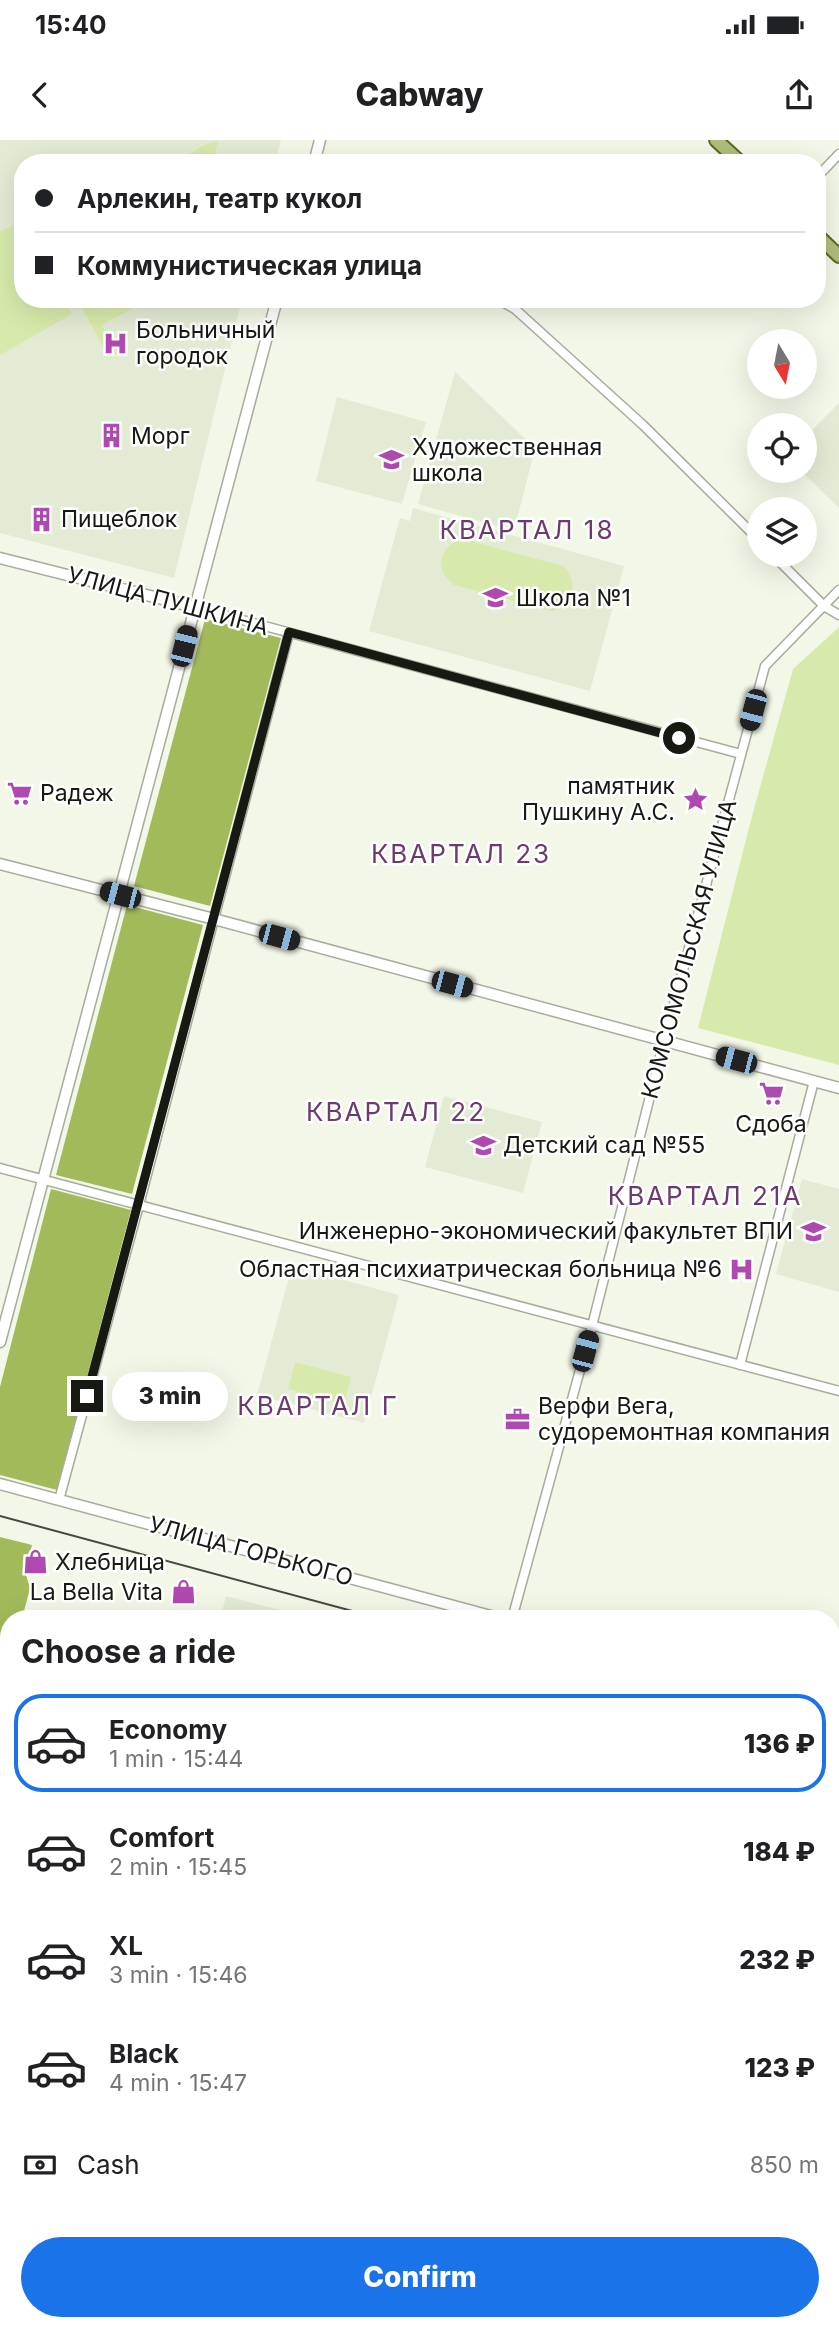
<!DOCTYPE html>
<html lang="en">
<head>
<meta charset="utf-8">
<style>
	:root { --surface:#fff; --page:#f2f2f2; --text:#202124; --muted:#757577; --line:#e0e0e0; --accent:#1a73e8 }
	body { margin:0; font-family:Inter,sans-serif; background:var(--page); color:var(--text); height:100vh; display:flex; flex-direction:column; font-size:26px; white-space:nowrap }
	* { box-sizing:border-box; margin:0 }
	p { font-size:23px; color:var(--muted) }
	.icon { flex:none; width:38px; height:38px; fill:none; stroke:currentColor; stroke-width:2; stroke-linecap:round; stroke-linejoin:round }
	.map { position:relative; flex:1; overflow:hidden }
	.details { position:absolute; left:0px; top:1470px; width:840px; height:721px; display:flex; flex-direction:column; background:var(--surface); border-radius:28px 28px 0 0; box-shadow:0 7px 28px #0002 }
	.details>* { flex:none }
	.top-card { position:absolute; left:14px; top:14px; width:812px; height:154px; border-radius:28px; box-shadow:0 7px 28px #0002; display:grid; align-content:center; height:154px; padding:0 21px; background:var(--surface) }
	.needle { width:46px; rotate:170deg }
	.buttons { position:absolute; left:747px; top:189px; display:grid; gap:14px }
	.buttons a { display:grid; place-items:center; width:70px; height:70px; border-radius:50%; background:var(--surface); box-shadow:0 7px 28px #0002; font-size:35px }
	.end { position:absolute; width:32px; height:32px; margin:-16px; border:9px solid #171913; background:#fff; box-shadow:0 0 0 4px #fff }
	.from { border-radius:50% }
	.bubble { position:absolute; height:49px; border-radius:24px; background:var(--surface); box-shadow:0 7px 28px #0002; font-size:23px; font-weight:800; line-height:49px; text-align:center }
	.car { position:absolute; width:21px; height:42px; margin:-21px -10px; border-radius:9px; box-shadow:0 0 5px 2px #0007; background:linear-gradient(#222 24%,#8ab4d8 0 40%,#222 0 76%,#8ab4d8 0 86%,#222 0) }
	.top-card b { display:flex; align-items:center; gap:24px; height:66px; font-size:26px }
	.top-card b+b { border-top:2px solid var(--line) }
	.top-card i { width:18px; height:18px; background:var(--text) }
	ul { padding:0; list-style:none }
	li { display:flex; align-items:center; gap:21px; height:98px; margin:0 14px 10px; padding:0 7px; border:4px solid transparent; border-radius:28px }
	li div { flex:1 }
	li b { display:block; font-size:26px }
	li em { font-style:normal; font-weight:800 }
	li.on { border-color:var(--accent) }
	li>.icon { width:63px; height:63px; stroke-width:1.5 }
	h2 { padding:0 21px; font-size:32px; line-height:84px }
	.pay { display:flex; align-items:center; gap:18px; height:77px; padding:0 21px; font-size:26px }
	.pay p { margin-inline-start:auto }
	.button { display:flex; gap:14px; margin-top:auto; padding:14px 21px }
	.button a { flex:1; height:80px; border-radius:42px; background:var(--accent); color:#fff; font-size:28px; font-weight:800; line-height:80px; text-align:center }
	.status { display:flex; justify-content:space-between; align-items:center; height:49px; padding:0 35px; background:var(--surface); direction:ltr }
	.status svg { height:19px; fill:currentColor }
	header { display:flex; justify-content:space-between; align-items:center; height:91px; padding:0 21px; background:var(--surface); font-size:32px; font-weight:800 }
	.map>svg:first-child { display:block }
	.built { fill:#e4ebd4 }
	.green { fill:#d8eaab }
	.forest { fill:#a3ba5b }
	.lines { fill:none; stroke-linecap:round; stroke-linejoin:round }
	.minor-casing { stroke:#a7ac9d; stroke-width:11 }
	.tertiary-casing { stroke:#a7ac9d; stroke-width:13 }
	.primary-casing { stroke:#59681d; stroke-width:16 }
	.minor { stroke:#fff; stroke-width:8 }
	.tertiary { stroke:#fff; stroke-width:10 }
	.primary { stroke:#b0be7b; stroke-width:12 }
	.tram { stroke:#464840; stroke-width:2 }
	.rail { stroke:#464840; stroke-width:2.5; stroke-dasharray:10 5; stroke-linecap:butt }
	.route { stroke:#171913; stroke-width:9 }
	.labels { text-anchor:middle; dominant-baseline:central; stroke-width:5; stroke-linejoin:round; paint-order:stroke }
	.poi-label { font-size:23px; fill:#171913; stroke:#fff; text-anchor:start }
	.street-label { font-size:23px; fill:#171913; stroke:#fff }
	.quarter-label { font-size:26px; letter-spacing:2px; fill:#6c3a6c; stroke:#fff }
</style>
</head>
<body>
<div class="status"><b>15:40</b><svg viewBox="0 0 49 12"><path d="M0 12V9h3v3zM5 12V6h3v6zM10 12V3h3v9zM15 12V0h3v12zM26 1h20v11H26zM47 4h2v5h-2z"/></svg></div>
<header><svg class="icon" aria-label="back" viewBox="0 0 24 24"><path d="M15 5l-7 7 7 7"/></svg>Cabway<svg class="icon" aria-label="share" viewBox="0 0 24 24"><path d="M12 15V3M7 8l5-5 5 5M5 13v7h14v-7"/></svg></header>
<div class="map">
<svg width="839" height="2191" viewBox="0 0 839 2191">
	<rect width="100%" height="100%" fill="#f2f7e7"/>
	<path class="built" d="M0 0H281L275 23H23V159H242L174 438 0 393Z
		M455 232 535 308 514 391 418 364Z
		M337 257 426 282 402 364 316 341Z
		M839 263V368L801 331H805V297Z
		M413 368 624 426 590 551 369 491 400 378 410 381Z
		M444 956 542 982 523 1053 425 1027Z
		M802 1039 839 1049V1152L776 1134Z
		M292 1126 399 1155 364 1283 257 1255Z
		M226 1456 314 1479H220Z
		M831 1986 839 1988 836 2002 839 2004V2104L831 2102Z"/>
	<path class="green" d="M218 1 213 23H173L208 3Z
		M18 83 23 86V159H64L72 174 0 215V92Z
		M77 159H150L102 185 117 212 108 216Z
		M463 399 563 426C579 442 575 464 553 471L454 445C433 430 439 405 463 399Z
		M839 487V925L698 888 752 676 793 529Z
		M295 1222 351 1237 344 1264 288 1249Z"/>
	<path class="forest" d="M205 479 281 498 210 766 134 746Z
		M127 765 203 785 132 1054 56 1035Z
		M51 1049 131 1070 57 1350 0 1335V1247Z
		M0 1397 32 1405 25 1432 30 1448 22 1479H9V1527L0 1559Z"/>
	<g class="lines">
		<defs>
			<path id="minor" d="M817 37 839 14
				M497 159 515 169 643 285 760 401
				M773 415 824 466 839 475
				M194 467 741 614
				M0 1028 839 1251
				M740 1225 814 941
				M59 1360 139 1065 289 493
				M512 1479 592 1186 664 901 765 526 839 450"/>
			<path id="tertiary" d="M314 23 320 0
				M0 418 194 467
				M0 724 214 779 839 948
				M0 1202 277 159
				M0 1344 502 1479
				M831 1567 839 1569
				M0 1625 9 1628
				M831 1847 839 1850"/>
			<path id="primary" d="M716 0 741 23
				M817 95 839 116"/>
		</defs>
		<use href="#minor" class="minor-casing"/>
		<use href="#tertiary" class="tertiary-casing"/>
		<use href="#primary" class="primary-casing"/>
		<use href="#minor" class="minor"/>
		<use href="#tertiary" class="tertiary"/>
		<use href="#primary" class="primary"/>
		<path class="tram" d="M0 1376 382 1479
			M831 1597 839 1599"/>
		<path class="rail" d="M0 1863 9 1866
			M0 1909 9 1912
			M831 2116 839 2118
			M831 2159 839 2161"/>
	</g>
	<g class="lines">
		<path class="route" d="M87 1256 289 492 679 598"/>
	</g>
	<defs>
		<symbol id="hospital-bare" viewBox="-9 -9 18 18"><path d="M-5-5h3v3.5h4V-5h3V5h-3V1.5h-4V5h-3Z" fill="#ae4aaf" stroke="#fff" stroke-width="2.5" paint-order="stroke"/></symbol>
		<symbol id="building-bare" viewBox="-9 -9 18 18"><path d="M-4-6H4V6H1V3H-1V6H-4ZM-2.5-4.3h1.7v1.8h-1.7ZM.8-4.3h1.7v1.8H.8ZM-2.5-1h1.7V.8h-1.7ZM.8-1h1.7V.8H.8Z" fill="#ae4aaf" stroke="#fff" stroke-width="2.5" paint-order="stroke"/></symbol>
		<symbol id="school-bare" viewBox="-9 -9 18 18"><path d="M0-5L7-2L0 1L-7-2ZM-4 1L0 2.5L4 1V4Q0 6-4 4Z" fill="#ae4aaf" stroke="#fff" stroke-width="2.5" paint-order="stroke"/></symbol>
		<symbol id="supermarket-bare" viewBox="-9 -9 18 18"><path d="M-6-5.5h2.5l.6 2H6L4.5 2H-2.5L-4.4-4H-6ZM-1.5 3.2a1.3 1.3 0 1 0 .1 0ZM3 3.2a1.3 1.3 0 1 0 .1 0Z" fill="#ae4aaf" stroke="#fff" stroke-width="2.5" paint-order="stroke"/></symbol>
		<symbol id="sight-bare" viewBox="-9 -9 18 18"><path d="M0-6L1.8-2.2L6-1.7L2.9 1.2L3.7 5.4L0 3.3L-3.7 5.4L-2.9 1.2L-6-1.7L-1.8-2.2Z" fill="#ae4aaf" stroke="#fff" stroke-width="2.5" paint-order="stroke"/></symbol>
		<symbol id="university-bare" viewBox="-9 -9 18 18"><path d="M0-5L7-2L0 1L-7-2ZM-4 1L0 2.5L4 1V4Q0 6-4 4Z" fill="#ae4aaf" stroke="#fff" stroke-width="2.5" paint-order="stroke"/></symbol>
		<symbol id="office-bare" viewBox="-9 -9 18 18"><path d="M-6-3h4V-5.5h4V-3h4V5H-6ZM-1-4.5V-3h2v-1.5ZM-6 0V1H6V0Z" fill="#ae4aaf" stroke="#fff" stroke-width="2.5" paint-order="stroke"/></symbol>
		<symbol id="shop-bare" viewBox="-9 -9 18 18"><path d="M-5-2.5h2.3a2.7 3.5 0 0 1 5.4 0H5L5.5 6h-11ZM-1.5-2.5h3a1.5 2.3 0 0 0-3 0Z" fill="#ae4aaf" stroke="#fff" stroke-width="2.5" paint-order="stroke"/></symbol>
	</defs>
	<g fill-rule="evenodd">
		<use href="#hospital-bare" x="98" y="186" width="35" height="35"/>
		<use href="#building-bare" x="94" y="278" width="35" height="35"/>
		<use href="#school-bare" x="374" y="302" width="35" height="35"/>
		<use href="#building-bare" x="24" y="362" width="35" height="35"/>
		<use href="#school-bare" x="478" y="440" width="35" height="35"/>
		<use href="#supermarket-bare" x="2" y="636" width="35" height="35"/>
		<use href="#sight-bare" x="678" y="642" width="35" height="35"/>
		<use href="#supermarket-bare" x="754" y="936" width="35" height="35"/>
		<use href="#school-bare" x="466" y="988" width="35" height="35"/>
		<use href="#university-bare" x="796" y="1074" width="35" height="35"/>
		<use href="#hospital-bare" x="724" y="1112" width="35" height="35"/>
		<use href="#office-bare" x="500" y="1262" width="35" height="35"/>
		<use href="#shop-bare" x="18" y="1404" width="35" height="35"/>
		<use href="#shop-bare" x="166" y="1434" width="35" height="35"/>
	</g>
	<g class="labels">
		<g class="poi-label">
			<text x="136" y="190">Больничный<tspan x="136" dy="26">городок</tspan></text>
			<text x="131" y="296">Морг</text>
			<text x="412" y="307">Художественная<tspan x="412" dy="26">школа</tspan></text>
			<text x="61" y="379">Пищеблок</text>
			<text x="516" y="458">Школа №1</text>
			<text x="675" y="646" text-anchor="end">памятник<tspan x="675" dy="26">Пушкину А.С.</tspan></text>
			<text x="40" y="653">Радеж</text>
			<text x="771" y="984" text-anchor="middle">Сдоба</text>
			<text x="503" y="1005">Детский сад №55</text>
			<text x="793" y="1091" text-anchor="end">Инженерно-экономический факультет ВПИ</text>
			<text x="722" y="1129" text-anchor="end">Областная психиатрическая больница №6</text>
			<text x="538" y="1266">Верфи Вега,<tspan x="538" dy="26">судоремонтная компания</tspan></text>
			<text x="55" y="1422">Хлебница</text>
			<text x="163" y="1452" text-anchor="end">La Bella Vita</text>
		</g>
		<g class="street-label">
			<text transform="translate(168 461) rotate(15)">УЛИЦА ПУШКИНА</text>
			<text transform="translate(689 809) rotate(-75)">КОМСОМОЛЬСКАЯ УЛИЦА</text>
			<text transform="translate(251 1411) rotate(15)">УЛИЦА ГОРЬКОГО</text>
		</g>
		<g class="quarter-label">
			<text x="527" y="389">КВАРТАЛ 18</text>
			<text x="461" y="713">КВАРТАЛ 23</text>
			<text x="396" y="971">КВАРТАЛ 22</text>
			<text x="705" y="1055">КВАРТАЛ 21А</text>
			<text x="318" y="1265">КВАРТАЛ Г</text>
		</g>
	</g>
</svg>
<div class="buttons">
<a><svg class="needle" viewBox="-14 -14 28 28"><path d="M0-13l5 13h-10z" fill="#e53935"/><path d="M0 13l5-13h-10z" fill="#757577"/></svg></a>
<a><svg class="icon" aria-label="locate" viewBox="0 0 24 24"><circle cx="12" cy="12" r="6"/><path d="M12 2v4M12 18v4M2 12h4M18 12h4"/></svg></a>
<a><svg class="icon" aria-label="layers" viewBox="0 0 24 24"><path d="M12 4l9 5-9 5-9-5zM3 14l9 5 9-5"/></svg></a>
</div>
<i class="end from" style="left:679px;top:598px"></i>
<i class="end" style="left:87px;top:1256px"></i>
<div class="bubble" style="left:112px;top:1232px;width:116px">3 min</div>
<i class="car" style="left:184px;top:506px;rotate:14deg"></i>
<i class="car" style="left:753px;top:570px;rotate:195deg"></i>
<i class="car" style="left:120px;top:755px;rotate:285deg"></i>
<i class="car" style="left:279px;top:797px;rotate:105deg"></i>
<i class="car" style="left:452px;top:844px;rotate:105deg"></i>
<i class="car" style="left:736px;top:920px;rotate:285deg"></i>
<i class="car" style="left:585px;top:1211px;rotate:15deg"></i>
<div class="top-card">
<b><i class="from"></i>Арлекин, театр кукол</b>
<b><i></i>Коммунистическая улица</b>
</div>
<section class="details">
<h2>Choose a ride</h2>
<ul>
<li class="on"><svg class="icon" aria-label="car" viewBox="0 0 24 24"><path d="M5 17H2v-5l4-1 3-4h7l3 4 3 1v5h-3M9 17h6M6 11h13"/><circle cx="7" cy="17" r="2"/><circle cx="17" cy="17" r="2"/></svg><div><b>Economy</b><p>1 min · 15:44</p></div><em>136 ₽</em></li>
<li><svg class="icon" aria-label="car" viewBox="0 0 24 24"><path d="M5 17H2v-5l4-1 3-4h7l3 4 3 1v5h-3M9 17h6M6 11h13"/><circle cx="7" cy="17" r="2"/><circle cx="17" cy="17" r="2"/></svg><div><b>Comfort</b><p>2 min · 15:45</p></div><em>184 ₽</em></li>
<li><svg class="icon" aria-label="car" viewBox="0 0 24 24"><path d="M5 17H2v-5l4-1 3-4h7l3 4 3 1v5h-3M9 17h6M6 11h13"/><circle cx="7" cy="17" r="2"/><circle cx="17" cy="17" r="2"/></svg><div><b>XL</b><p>3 min · 15:46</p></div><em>232 ₽</em></li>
<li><svg class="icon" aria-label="car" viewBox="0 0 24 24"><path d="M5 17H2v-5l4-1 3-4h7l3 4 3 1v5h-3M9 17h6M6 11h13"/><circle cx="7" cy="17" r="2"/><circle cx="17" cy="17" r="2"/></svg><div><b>Black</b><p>4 min · 15:47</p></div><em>123 ₽</em></li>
</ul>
<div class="pay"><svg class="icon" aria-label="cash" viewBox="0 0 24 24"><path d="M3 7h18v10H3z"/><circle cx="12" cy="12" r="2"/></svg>Cash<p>850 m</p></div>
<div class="button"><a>Confirm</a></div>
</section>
</div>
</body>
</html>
